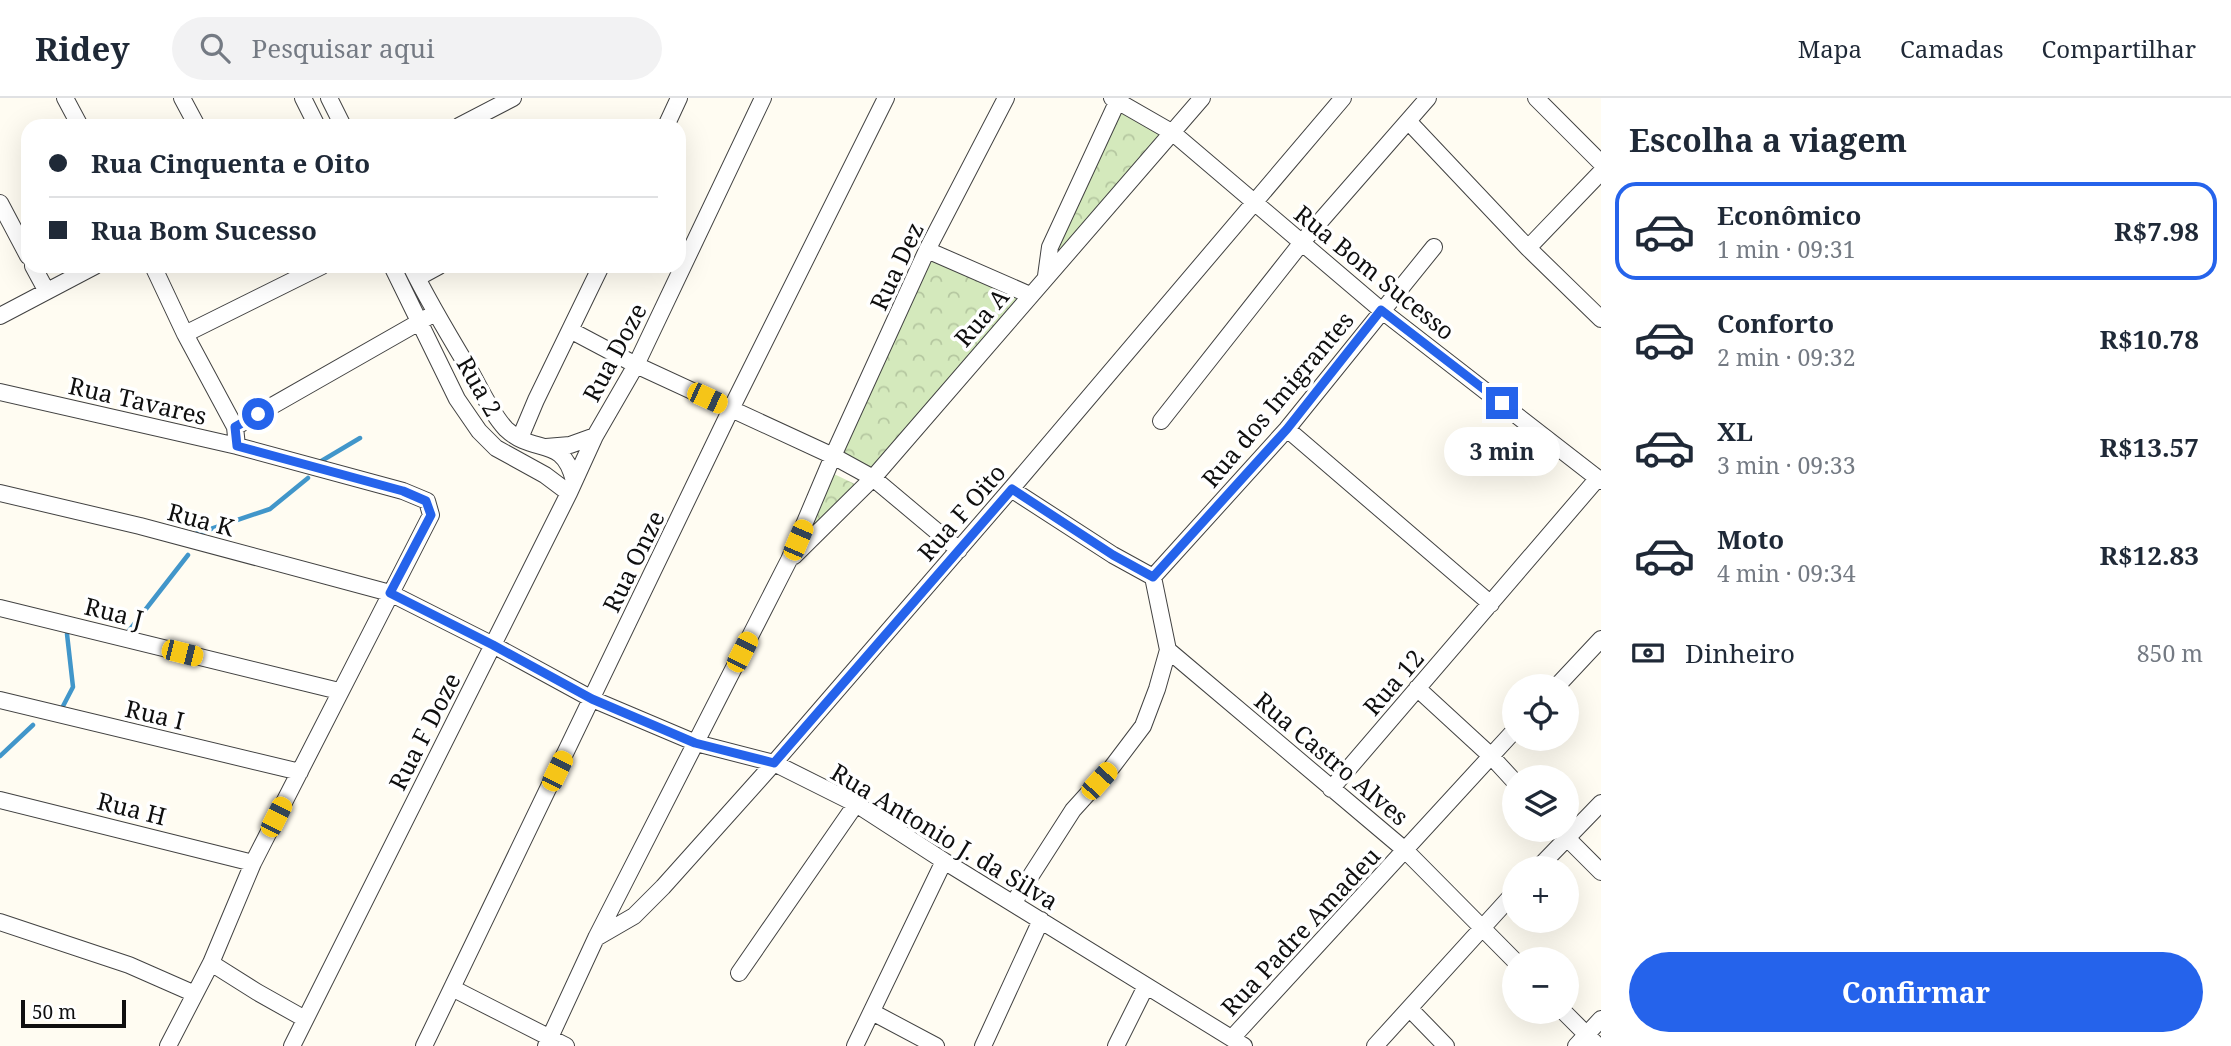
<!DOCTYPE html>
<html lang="pt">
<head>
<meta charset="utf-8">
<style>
	:root { --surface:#fff; --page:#f2f2f3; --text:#1f2937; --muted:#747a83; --line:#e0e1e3; --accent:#2563eb }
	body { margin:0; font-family:"Noto Serif",serif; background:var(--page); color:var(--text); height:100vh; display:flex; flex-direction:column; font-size:26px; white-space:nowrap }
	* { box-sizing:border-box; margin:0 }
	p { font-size:23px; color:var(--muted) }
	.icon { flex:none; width:38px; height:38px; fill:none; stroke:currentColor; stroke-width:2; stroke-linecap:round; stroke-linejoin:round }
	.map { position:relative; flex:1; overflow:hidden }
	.drawer { display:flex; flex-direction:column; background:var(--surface); width:630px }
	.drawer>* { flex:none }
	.top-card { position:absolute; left:21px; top:21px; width:665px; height:154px; border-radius:21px; box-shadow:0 7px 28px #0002; display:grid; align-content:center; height:154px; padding:0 28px; background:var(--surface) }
	.controls { position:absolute; left:1502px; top:576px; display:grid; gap:14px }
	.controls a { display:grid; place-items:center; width:77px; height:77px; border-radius:50%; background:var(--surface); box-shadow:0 7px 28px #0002; font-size:35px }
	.scale { position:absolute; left:21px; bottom:18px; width:105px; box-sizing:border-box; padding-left:7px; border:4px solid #0f0f0f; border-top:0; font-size:19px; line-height:24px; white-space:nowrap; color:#0f0f0f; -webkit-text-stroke:5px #fff; paint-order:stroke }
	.end { position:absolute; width:32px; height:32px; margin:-16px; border:9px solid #2563eb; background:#fff; box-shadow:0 0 0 4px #fff }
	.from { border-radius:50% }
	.bubble { position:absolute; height:49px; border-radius:24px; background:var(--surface); box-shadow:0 7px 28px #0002; font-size:23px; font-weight:700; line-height:49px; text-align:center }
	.car { position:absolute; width:21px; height:42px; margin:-21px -10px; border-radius:9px; box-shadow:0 0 5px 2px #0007; background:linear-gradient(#f5c518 24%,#345 0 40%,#f5c518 0 76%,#345 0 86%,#f5c518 0) }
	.top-card b { display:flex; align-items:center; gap:24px; height:66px; font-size:26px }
	.top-card b+b { border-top:2px solid var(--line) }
	.top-card i { width:18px; height:18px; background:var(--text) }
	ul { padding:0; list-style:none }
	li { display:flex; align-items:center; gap:21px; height:98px; margin:0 14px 10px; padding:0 14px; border:4px solid transparent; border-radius:21px }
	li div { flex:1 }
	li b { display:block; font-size:26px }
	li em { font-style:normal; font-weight:700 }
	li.current { border-color:var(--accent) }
	li>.icon { width:63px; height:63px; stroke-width:1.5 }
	h2 { padding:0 28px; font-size:32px; line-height:84px }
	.pay { display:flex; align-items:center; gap:18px; height:77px; padding:0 28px; font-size:26px }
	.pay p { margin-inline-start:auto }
	.primary-button { display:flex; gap:14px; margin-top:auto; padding:14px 28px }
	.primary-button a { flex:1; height:80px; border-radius:42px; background:var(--accent); color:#fff; font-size:28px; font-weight:700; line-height:80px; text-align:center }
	header { display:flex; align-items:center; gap:42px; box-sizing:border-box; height:98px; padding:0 35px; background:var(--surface); border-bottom:2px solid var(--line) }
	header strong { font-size:33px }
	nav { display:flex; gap:38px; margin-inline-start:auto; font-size:24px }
	.search { width:490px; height:63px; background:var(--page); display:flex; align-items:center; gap:18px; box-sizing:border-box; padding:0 24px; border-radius:38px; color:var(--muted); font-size:26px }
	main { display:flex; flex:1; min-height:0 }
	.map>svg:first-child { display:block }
	.park { fill:url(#park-crowns) }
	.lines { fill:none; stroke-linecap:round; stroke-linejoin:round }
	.stream { stroke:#4196ca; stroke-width:4.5 }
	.minor-casing { stroke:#424242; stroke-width:18 }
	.minor { stroke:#fff; stroke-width:16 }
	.route { stroke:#2563eb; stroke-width:9 }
	.labels { text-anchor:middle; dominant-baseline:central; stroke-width:7; stroke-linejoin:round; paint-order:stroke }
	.street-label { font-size:24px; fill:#0f0f0f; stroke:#fff }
</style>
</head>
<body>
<header>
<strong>Ridey</strong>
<div class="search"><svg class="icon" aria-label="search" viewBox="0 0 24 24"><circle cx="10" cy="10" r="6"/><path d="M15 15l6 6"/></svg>Pesquisar aqui</div>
<nav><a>Mapa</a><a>Camadas</a><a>Compartilhar</a></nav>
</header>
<main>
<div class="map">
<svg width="1601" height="948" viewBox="0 0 1601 948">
	<defs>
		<pattern id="park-crowns" width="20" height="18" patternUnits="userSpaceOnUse" patternTransform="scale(1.75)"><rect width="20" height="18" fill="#d4e9bc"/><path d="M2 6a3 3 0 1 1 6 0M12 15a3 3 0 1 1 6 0" fill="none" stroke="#b5c7a0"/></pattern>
	</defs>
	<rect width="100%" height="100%" fill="#fffcf2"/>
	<path class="park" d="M1121 12 1163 38 1053 159Z
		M930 162 1018 200 873 372 842 355Z
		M834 376 861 389 794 455Z"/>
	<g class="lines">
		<path class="stream" d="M318 365 360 340
			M193 437 270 411 308 380
			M128 534 188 457
			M61 612 73 589 67 536
			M0 658 33 627"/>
		<defs>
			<path id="minor" d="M65 0 80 28
				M182 0 197 28
				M303 0 317 28
				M329 0 343 28
				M1112 0 1173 35 1381 212 1601 383
				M1536 0 1601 65
				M1408 23 1528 150 1601 221
				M459 28 513 0
				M666 28 679 0
				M0 105 28 158
				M1528 150 1601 74
				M927 152 1030 197
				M33 168 46 192
				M153 168 185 236 235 329
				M392 168 457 301 479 333 496 350 545 377 569 395
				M411 168C429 205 451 241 472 276 482 294 492 316 506 331 534 358 563 336 574 383
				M1046 178 1050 149 1119 0
				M417 180 439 168
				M0 218 95 168
				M570 232 636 267 833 358 873 380 959 452
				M185 236 322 168
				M0 294 237 348 403 393 427 403 431 417 253 765 211 865 168 948
				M1161 323 1303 143 1428 0
				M1287 331 1491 506
				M520 340 536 302 601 168
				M237 348 235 329 428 219
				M546 349 570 347 595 338
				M1011 391 1113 457 1153 479
				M0 395 140 428 390 495 493 547 592 601 696 645 774 665 856 706 944 763 1244 948
				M794 458 873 380 1202 0
				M1153 479 1168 552 1405 752 1514 862
				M1153 479 1287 331 1434 149
				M0 510 339 593
				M1557 588 1601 541
				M1417 590 1491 658 1514 683
				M0 602 300 674
				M1331 691 1598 380
				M0 702 253 765
				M1559 732 1601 774
				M1538 770 1601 705
				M1014 804 1073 712 1112 669 1143 628 1157 591 1168 552
				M0 824 129 867 195 896
				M596 840 634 818 663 789 774 665 1011 391 1343 0
				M211 865 257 894 305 921
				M739 875 856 706
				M452 890 566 948
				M1410 911 1446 948
				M872 914 936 948
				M1564 914 1598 948
				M1232 940 1514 633
				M292 948 569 395 595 338 636 267 763 0
				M424 948 731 311 886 0
				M546 948 596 840 789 462 833 358 927 152 1006 0
				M855 948 944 763
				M983 948 1041 822
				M1116 948 1146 888
				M1375 948 1514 795
				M1576 948 1601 921"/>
		</defs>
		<use href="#minor" class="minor-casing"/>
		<use href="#minor" class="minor"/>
	</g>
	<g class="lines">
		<path class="route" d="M258 316 235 329 237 348 403 393 426 403 431 417 390 495 493 547 592 601 695 645 774 665 1012 391 1113 457 1153 479 1287 331 1381 212 1502 305"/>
	</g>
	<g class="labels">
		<g class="street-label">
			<text transform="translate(896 168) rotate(-65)">Rua Dez</text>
			<text transform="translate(1375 174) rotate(39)">Rua Bom Sucesso</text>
			<text transform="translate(981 219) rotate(-49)">Rua A</text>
			<text transform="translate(614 254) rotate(-62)">Rua Doze</text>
			<text transform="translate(480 288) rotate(60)">Rua 2</text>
			<text transform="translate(1277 301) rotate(-50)">Rua dos Imigrantes</text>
			<text transform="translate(138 302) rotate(13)">Rua Tavares</text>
			<text transform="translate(961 414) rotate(-49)">Rua F Oito</text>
			<text transform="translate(201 421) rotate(15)">Rua K</text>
			<text transform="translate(633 463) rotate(-64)">Rua Onze</text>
			<text transform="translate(114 514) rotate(14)">Rua J</text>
			<text transform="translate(1393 584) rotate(-49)">Rua 12</text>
			<text transform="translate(155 616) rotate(13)">Rua I</text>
			<text transform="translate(424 633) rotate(-63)">Rua F Doze</text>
			<text transform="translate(1332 660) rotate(40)">Rua Castro Alves</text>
			<text transform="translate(132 710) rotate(14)">Rua H</text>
			<text transform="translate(945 738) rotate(31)">Rua Antonio J. da Silva</text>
			<text transform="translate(1300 833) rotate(-47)">Rua Padre Amadeu</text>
		</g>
	</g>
</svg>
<div class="controls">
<a><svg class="icon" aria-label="locate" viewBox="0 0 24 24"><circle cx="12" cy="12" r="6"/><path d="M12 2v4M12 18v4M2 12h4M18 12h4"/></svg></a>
<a><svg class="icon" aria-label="layers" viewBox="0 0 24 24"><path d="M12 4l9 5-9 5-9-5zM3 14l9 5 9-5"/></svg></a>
<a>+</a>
<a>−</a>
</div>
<div class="scale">50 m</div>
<i class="end from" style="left:258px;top:316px"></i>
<i class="end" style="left:1502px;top:305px"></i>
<div class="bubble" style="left:1444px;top:329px;width:116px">3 min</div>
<i class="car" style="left:707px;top:300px;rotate:115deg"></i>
<i class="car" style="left:798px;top:442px;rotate:23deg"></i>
<i class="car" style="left:742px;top:554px;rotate:27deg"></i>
<i class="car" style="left:182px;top:555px;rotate:104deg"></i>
<i class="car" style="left:557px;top:673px;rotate:26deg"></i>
<i class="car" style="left:1099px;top:683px;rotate:42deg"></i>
<i class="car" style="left:276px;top:719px;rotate:27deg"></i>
<div class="top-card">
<b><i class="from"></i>Rua Cinquenta e Oito</b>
<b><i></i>Rua Bom Sucesso</b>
</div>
</div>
<section class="drawer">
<h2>Escolha a viagem</h2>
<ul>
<li class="current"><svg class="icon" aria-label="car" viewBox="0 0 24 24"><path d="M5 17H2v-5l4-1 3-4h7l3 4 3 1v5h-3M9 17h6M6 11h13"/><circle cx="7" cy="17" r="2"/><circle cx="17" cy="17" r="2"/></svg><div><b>Econômico</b><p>1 min · 09:31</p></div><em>R$7.98</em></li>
<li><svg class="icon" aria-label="car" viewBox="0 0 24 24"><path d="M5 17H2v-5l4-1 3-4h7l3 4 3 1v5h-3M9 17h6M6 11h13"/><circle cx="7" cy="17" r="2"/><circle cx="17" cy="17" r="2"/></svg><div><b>Conforto</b><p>2 min · 09:32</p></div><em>R$10.78</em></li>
<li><svg class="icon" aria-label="car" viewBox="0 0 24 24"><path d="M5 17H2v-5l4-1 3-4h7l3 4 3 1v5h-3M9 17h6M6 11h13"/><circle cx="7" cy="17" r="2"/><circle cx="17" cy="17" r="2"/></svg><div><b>XL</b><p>3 min · 09:33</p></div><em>R$13.57</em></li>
<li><svg class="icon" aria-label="car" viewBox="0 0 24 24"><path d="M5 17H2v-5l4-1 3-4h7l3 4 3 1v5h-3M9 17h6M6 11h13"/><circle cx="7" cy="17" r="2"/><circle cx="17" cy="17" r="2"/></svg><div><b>Moto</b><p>4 min · 09:34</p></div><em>R$12.83</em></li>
</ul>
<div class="pay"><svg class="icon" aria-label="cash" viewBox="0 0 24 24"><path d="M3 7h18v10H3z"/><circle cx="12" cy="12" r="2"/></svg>Dinheiro<p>850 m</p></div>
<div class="primary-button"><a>Confirmar</a></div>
</section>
</main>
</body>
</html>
